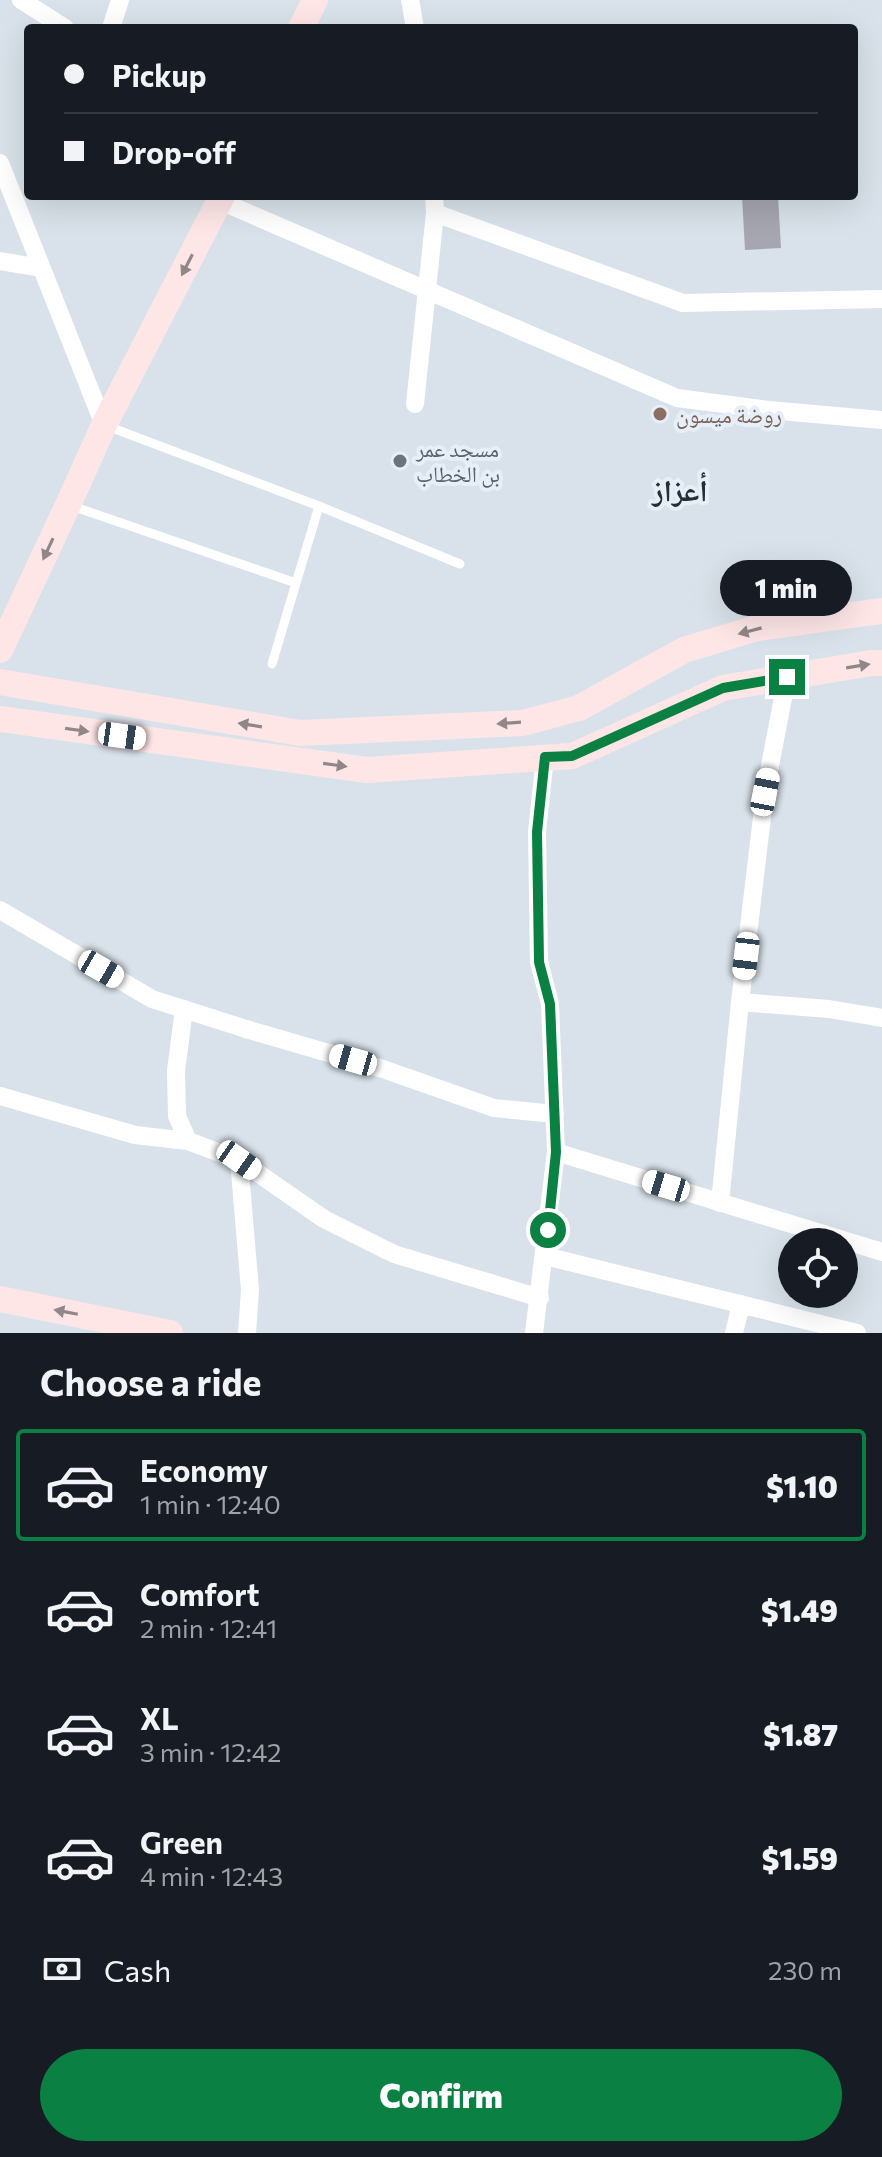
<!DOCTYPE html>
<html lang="en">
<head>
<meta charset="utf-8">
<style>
	:root { --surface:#171b24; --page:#242831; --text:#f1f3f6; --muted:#9ea1a6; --line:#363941; --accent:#0b8043 }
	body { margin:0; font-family:Commissioner,"Noto Naskh Arabic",sans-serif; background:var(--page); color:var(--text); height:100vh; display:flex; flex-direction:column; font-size:30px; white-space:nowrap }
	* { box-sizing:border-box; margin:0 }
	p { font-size:26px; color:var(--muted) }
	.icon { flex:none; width:44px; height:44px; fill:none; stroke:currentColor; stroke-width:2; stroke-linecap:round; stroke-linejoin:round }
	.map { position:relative; height:1333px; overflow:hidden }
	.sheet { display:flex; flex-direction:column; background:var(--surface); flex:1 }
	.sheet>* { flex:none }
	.top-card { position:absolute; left:24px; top:24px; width:834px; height:176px; border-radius:8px; box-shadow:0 8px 32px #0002; display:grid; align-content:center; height:176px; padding:0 40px; background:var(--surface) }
	.buttons { position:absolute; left:778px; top:1228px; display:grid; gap:16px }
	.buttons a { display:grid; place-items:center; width:80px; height:80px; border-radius:50%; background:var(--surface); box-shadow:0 8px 32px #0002; font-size:40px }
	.end { position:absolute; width:36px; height:36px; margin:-18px; border:10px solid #0b8043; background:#fff; box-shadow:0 0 0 4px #fff }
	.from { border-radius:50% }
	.bubble { position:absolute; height:56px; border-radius:28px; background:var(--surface); box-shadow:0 8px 32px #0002; font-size:26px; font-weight:800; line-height:56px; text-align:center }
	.car { position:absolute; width:24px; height:48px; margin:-24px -12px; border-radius:10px; box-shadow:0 0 6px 2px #0007; background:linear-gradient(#fff 24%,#345 0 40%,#fff 0 76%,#345 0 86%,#fff 0) }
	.top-card b { display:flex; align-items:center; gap:28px; height:76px; font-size:30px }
	.top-card b+b { border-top:2px solid var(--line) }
	.top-card i { width:20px; height:20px; background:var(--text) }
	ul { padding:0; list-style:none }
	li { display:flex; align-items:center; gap:24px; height:112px; margin:0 16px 12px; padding:0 24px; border:4px solid transparent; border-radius:8px }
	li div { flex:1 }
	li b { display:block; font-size:30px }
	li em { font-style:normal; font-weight:800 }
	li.active { border-color:var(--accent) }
	li>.icon { width:72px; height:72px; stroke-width:1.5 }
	h2 { padding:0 40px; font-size:36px; line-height:96px }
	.pay { display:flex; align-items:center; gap:20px; height:88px; padding:0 40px; font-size:30px }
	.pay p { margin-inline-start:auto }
	.primary-button { display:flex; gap:16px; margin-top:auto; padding:16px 40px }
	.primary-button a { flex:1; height:92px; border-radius:48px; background:var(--accent); color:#fff; font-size:32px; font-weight:800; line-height:92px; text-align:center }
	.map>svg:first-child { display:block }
	.building { fill:#a6a6b1 }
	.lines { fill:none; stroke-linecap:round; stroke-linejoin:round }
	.lane { stroke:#fff; stroke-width:9 }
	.street { stroke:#fff; stroke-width:18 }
	.secondary { stroke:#fee6e7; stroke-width:26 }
	.oneway { fill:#918688 }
	.route { stroke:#0b8043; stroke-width:10 }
	.education-dot { fill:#8d6e63; stroke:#e6eff7; stroke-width:3 }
	.worship-dot { fill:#6b7280; stroke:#e6eff7; stroke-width:3 }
	.labels { text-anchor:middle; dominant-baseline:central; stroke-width:8; stroke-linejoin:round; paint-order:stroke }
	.education-label { font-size:22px; fill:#785e54; stroke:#e6eff7; text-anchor:start }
	.worship-label { font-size:22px; fill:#5b616d; stroke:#e6eff7; text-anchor:start }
	.district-label { font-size:30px; font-weight:bold; fill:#272e34; stroke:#e6eff7 }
</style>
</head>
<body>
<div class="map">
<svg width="882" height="1333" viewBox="0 0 882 1333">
	<rect width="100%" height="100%" fill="#d9e2ea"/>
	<path class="building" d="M742 196H778L781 248 745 250Z"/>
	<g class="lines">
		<path class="lane" d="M107 426 319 506 460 564
			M72 506 296 583
			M272 664 319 506"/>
		<path class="street" d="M21 0 65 28
			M410 0 415 28
			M111 28 120 0
			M0 163 104 425
			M220 201 677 398 769 410 882 420
			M435 213 683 303 882 299
			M0 261 41 268
			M415 404 435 213 434 196
			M787 677 765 792 740 1002 829 1009 882 1018
			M0 910 152 999 246 1029 380 1068 494 1108 555 1114
			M184 1009 176 1071 177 1116 188 1141
			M0 1096 135 1135 188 1141 239 1160 324 1219 394 1254 540 1298
			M556 1152 882 1252
			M239 1160 250 1290 247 1333
			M720 1203 740 1002
			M545 1256 857 1333
			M534 1333 556 1152 550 1004 539 962 537 832 545 757
			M734 1333 741 1304"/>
		<path class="secondary" d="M301 28 315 0
			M0 650 68 505 104 425 222 196
			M0 682 300 733 523 723 579 708 684 650 757 628 882 611
			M0 719 367 770 572 756 723 688 871 663H882
			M0 1299 170 1333"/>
	</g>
	<defs><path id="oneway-solid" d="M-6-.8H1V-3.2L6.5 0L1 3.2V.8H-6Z" transform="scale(2)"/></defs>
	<g class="oneway">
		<use href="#oneway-solid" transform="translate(187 265) rotate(117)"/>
		<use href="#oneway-solid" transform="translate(48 549) rotate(115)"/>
		<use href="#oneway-solid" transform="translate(750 631) rotate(165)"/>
		<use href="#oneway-solid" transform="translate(858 666) rotate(-9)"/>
		<use href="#oneway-solid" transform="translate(509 723) rotate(176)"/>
		<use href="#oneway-solid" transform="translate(250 725) rotate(-171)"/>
		<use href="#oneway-solid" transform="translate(77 730) rotate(8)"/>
		<use href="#oneway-solid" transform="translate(335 765) rotate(8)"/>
		<use href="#oneway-solid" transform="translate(66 1312) rotate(-169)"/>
	</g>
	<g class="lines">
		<path class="route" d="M548 1230 556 1152 550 1004 539 962 537 832 545 757 572 756 723 688 787 677"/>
	</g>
	<circle class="education-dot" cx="660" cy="414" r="8"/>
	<circle class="worship-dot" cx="400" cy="461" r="8"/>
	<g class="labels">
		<g class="education-label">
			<text x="676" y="414">روضة ميسون</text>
		</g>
		<g class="worship-label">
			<text x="416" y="448">مسجد عمر<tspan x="416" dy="25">بن الخطاب</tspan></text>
		</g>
		<g class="district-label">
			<text x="680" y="488">أعزاز</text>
		</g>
	</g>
</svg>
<div class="buttons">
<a><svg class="icon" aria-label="locate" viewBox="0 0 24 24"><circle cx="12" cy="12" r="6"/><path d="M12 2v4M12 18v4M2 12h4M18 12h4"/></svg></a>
</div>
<i class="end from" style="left:548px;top:1230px"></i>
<i class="end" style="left:787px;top:677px"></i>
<div class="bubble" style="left:720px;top:560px;width:132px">1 min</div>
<i class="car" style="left:122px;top:736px;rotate:98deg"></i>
<i class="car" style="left:765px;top:792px;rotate:11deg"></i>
<i class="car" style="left:746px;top:956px;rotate:187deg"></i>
<i class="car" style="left:101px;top:969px;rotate:120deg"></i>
<i class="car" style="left:353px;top:1060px;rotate:286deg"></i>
<i class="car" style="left:239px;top:1160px;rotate:125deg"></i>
<i class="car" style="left:666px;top:1186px;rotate:287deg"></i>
<div class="top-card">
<b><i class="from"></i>Pickup</b>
<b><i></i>Drop-off</b>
</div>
</div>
<section class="sheet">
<h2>Choose a ride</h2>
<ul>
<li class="active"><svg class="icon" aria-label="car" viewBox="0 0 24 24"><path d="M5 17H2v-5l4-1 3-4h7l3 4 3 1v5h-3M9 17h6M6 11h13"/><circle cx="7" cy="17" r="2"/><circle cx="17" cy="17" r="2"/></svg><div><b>Economy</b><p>1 min · 12:40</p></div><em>$1.10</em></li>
<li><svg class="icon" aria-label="car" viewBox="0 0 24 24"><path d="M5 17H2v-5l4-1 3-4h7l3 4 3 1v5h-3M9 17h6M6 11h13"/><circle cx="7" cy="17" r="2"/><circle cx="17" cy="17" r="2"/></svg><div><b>Comfort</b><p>2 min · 12:41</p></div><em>$1.49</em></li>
<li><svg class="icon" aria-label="car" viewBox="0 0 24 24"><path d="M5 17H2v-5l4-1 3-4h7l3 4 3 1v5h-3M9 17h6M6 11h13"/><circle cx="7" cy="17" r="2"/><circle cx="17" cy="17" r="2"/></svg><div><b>XL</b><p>3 min · 12:42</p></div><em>$1.87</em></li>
<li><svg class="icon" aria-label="car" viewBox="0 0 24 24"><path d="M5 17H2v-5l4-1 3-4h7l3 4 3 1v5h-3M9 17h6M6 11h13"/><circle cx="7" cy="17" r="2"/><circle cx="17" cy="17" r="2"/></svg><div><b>Green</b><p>4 min · 12:43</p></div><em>$1.59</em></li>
</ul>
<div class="pay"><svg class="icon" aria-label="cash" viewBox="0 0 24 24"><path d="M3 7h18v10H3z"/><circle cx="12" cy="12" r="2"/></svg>Cash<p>230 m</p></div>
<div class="primary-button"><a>Confirm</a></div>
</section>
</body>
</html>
